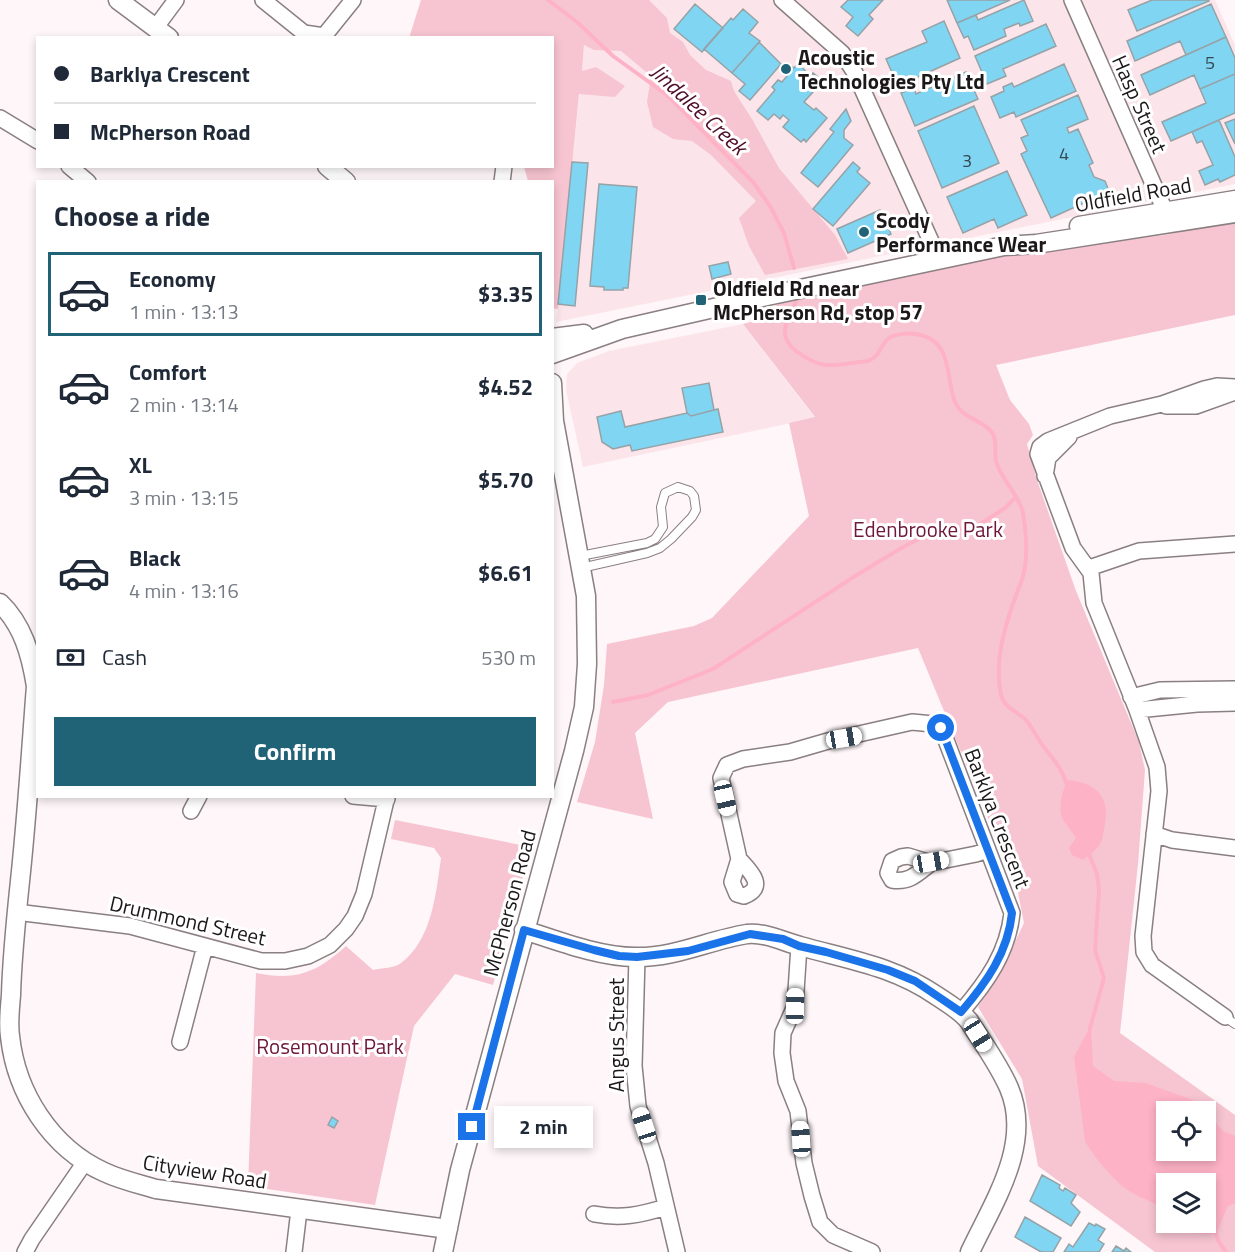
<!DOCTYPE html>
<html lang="en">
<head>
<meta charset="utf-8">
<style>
	:root { --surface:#fff; --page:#f6f6f7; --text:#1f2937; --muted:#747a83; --line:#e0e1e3; --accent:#206276 }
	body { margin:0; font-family:"Titillium Web",sans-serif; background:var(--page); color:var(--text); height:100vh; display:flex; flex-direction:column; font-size:22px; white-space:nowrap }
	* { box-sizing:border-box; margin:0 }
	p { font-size:20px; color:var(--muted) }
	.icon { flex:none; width:33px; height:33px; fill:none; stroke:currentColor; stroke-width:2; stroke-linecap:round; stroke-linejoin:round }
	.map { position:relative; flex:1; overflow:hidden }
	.details { position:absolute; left:36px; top:180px; width:518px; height:618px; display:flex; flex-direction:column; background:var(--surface); border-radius:0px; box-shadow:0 3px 9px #0003 }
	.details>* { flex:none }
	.banner { position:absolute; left:36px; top:36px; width:518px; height:132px; border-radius:0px; box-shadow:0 3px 9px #0003; display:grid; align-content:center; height:132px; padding:0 18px; background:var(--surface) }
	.tools { position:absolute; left:1156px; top:1101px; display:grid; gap:12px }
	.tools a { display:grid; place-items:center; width:60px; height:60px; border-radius:0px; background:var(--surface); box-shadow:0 3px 9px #0003; font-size:30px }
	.end { position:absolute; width:27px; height:27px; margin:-14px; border:8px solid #1a73e8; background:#fff; box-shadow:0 0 0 3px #fff }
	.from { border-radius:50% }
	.bubble { position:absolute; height:42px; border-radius:0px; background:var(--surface); box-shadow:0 3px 9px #0003; font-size:20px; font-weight:700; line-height:42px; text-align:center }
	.car { position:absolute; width:18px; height:36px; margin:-18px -9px; border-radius:8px; box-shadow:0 0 4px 2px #0007; background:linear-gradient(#fff 24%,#345 0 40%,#fff 0 76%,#345 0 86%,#fff 0) }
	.banner b { display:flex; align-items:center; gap:21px; height:57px; font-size:22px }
	.banner b+b { border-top:2px solid var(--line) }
	.banner i { width:15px; height:15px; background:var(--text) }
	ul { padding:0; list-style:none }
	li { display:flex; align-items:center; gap:18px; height:84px; margin:0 12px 9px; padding:0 6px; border:3px solid transparent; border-radius:0px }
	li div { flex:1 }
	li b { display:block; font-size:22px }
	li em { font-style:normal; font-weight:700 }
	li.active { border-color:var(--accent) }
	li>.icon { width:54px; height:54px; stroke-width:1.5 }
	h2 { padding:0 18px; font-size:27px; line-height:72px }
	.pay { display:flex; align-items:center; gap:15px; height:66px; padding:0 18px; font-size:22px }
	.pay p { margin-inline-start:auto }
	.action { display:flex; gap:12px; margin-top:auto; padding:12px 18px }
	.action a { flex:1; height:69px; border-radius:0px; background:var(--accent); color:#fff; font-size:24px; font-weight:700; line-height:69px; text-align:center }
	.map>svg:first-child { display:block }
	.built { fill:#fbe5ea }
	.green { fill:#f7c5d1; fill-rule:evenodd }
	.water { fill:#feb2c6; fill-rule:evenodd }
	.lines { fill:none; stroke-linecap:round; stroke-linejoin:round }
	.stream { stroke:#feb2c6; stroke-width:4 }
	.building { fill:#80d5f3; stroke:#96a2a6; stroke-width:1.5 }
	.service-casing { stroke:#8a7f81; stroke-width:10 }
	.minor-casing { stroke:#8a7f81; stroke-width:18 }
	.tertiary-casing { stroke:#8a7f81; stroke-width:21 }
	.service { stroke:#fff; stroke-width:8 }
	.minor { stroke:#fff; stroke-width:15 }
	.tertiary { stroke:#fff; stroke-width:18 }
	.route { stroke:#1a73e8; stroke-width:8 }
	.poi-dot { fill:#206276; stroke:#fff; stroke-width:2 }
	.labels { text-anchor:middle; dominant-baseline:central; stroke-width:6; stroke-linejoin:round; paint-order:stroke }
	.number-label { font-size:18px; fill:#354750 }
	.poi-label { font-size:21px; font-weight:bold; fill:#1c1819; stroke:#fff; text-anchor:start }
	.street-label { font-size:21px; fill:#1c1819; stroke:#fff }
	.park-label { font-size:21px; fill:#6e1739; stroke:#fff }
	.water-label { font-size:22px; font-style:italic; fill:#4e0d26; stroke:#fff }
</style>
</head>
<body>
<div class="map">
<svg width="1235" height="1252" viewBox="0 0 1235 1252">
	<rect width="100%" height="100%" fill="#fef6f8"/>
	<path class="built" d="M589 0H1215L1235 45V184L556 322Z
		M743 324 815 418 583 467 566 390 567 374 577 363 609 351Z"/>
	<path class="green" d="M421 0H649L667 18 670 33 683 42 690 55 706 70 731 81 734 91 752 119 779 168 835 235 848 259 765 275 749 246 739 218 756 201 711 155 692 141 673 139 653 127 647 102 651 76 621 51 594 50 584 45 582 71 596 67 625 86 615 97 579 94 558 309 552 308V182L528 181 524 167 552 166V38H409Z
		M1235 220V315L996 365 1010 400 1029 424 1033 435 1027 444 1037 480 1076 591 1139 742 1145 770 1138 864 1120 1033 1235 1115V1252H1155L1038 1166 1022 1079 978 1007 1003 967 1024 923 1017 888 918 648 668 702 635 733 653 819 577 802 595 742 604 685 607 644 694 626 712 618 809 516 789 423 815 417 743 324 774 316 775 306 784 300 1001 256 1165 235ZM1167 1112H1206V1150H1167ZM1167 1184H1206V1222H1167Z
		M395 820 531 847 493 985 455 974 414 1026 375 1205 248 1186 256 973C296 981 316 973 346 946L373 970C381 968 395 968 401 963 432 940 436 893 441 858L434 848 391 839Z"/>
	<path class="water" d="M1069 780C1099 784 1111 798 1104 829 1103 835 1102 842 1098 847 1094 852 1088 856 1083 860L1072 855 1069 848 1076 838C1072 831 1065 824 1062 818 1058 807 1062 788 1069 780Z
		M1091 1025 1093 1066 1114 1081 1146 1083 1198 1102 1223 1131 1235 1136V1203L1228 1206 1216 1234 1189 1233 1178 1223 1206 1222V1184H1167V1212C1156 1202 1141 1199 1129 1191 1117 1184 1091 1154 1085 1141L1074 1057ZM1167 1112H1206V1150H1167Z"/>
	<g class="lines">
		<path class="stream" d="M548 0 577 22 613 56 667 95 753 182 770 206 784 233 794 268
			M796 299C795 311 785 320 785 331 784 339 790 346 796 351 826 373 834 364 868 361 880 357 880 345 889 338 895 334 908 333 915 334 954 339 945 377 955 402 962 418 979 419 990 430 998 438 994 451 996 461 1001 480 1019 494 1023 513 1026 532 1028 554 1024 572 1022 582 1018 589 1015 598 1004 629 994 662 1001 695 1004 708 1018 712 1026 720 1032 727 1036 736 1041 743 1053 760 1060 764 1067 785
			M613 702 648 695 713 669 855 576 903 547 924 536 977 526 1005 508 1016 497
			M1088 852 1097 874 1099 890 1095 950 1104 978 1090 1028
			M1215 1232 1219 1242 1226 1252"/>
	</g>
	<path class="building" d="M848 0H883L869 15 873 19 858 36 846 26 853 17 841 7Z
		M947 0H1010L957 23Z
		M1024 0 1033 21 1020 26 1019 23 1004 29 1006 36 974 50 968 36 964 38 957 23 976 15 978 20Z
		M1152 0H1208L1209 1 1137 31 1128 10Z
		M695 4 723 28 702 52 674 29Z
		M1211 4 1226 37 1186 55 1180 41 1135 61 1127 41Z
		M743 9 758 22 749 33 760 41 732 73 704 49 731 18 733 20Z
		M944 21 960 58 898 86 886 59 927 42 922 31Z
		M1046 24 1056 46 1003 69 1006 76 987 84 975 56Z
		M1226 37 1235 58V74L1200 89 1194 75 1150 95 1141 75Z
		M759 42 781 64 750 100 739 91 745 84 732 73Z
		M798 63 811 77 813 73 823 81 804 102 814 110 816 108 827 118 806 142 804 139 801 142 783 127 789 120 783 115 780 119 774 114 768 120 757 111 775 90 772 87 778 80 782 82 787 76 783 73 790 65 794 68Z
		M1064 64 1076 91 1016 117 1014 112 1000 118 991 97 1004 91 1003 87 1012 83 1014 87Z
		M966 72 978 99 915 126 901 93 914 88 916 94Z
		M1235 74V113L1171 141 1162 122 1206 103 1200 89Z
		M1078 95 1088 119 1067 128 1069 133 1078 129 1093 163 1089 165 1094 177 1105 181 1109 191 1106 198 1089 204 1086 202 1051 218 1021 154 1027 151 1021 138 1028 135 1021 120Z
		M974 106 999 163 942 188 918 131Z
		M846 109 851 121 844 130V138L853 145 818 187 801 173 834 132 830 129Z
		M1235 119V144L1225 123Z
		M1219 120 1235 157V175L1220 182 1218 179 1205 185 1199 171 1213 165 1202 141 1197 143 1192 132Z
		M572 162 588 163 575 306 558 304Z
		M853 162 860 168 857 172 870 183 833 226 813 209Z
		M1007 171 1027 215 998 228 994 219 963 233 947 197Z
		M599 184 637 187 628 288H623V290H604V287L590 286Z
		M880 210 891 234 848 253 837 229Z
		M728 262 731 274 712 279 709 266Z
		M709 383 714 410 691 416 687 413 682 388Z
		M718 409 723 432 632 451 630 445 613 449 602 442 597 417 621 411 625 427 687 413 691 416Z
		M332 1117 338 1121 334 1128 328 1125Z
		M1042 1175 1060 1185 1059 1188 1063 1191 1065 1188 1076 1195 1071 1203 1080 1212 1071 1226 1030 1201Z
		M1025 1217 1061 1238 1053 1252H1041L1015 1237Z
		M1089 1223 1095 1226 1096 1224 1105 1229 1098 1240 1104 1244 1099 1252H1064L1069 1244 1073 1247Z
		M1116 1246 1124 1251 1126 1248 1131 1252H1112Z"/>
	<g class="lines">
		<defs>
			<path id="service" d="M580 556 647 543 655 539 663 527 661 507 665 493 678 487 690 491 694 496 696 510 692 517 671 539 660 548 647 553 581 568
				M1225 1017 1235 1024"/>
			<path id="minor" d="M263 0 304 33 324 36V38
				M782 0 842 53 855 73 939 259
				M1072 0 1170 222
				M156 27 176 0
				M324 36 353 0
				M0 118 38 141
				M69 166 88 182
				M502 182 504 166
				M1166 406H1196L1235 392
				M1045 476 1048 458 1069 437
				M1089 568 1139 551 1235 544
				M1131 697 1160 690 1235 689
				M1137 710 1197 704 1235 703
				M353 796 387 799
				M191 811 199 796
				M1154 834 1172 840 1235 848
				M908 856 931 863C918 873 910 883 892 880L888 873 892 861 901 857Z
				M739 859C749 870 768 887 744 896L737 894 732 882 739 859 721 778 727 765 743 759 790 752 828 741 912 722 933 724 941 727 1012 913C1008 952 987 982 961 1012
				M931 863 976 854 988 850
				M16 912 130 926 261 961H285L308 956 330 945 346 929 355 916 364 894 387 796
				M799 946 795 1006 783 1033 782 1053 786 1081 798 1111 804 1163 812 1196 820 1222 833 1235 872 1252
				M637 957 634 1066 638 1106 656 1163 677 1252
				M1225 1017 1152 965 1144 952 1143 936 1159 791 1157 767 1137 710 1094 603 1091 573 1073 548 1038 454 1040 447 1048 441 1110 416 1162 404 1204 389 1217 386 1235 387
				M180 1042 205 946
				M594 1214C621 1219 640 1215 666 1207
				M25 1252 32 1239 85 1162
				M294 1252 299 1210"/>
			<path id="tertiary" d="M118 0 169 38
				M327 166 346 182
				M1079 226 1235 200
				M552 338 584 334
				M552 354 622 329 753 299 1004 246 1036 244 1235 213
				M0 603C23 625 31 655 36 686 31 751 27 816 20 881 16 919 12 957 11 995 10 1008 8 1023 10 1036 16 1093 51 1148 104 1172 121 1180 139 1184 156 1189L448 1229
				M524 930C558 941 600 957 635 957 675 958 709 940 747 934 765 932 784 942 800 946 850 960 893 966 937 996 949 1004 960 1010 969 1021 983 1043 999 1065 1009 1088 1033 1144 993 1203 970 1252
				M443 1252 460 1170 574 751 584 707 587 664 586 596 554 421 552 383"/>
		</defs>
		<use href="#service" class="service-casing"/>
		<use href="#minor" class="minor-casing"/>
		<use href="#tertiary" class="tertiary-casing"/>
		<use href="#service" class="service"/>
		<use href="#minor" class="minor"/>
		<use href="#tertiary" class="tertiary"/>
	</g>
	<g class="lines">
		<path class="route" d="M472 1127 524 930 594 950 619 956 637 957 688 951 750 934 783 939 799 946 826 952 888 970 915 981 961 1012C987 982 1008 952 1012 913L941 728"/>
	</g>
	<g class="poi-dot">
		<circle cx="786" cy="69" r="6"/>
		<circle cx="864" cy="232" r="6"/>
		<rect x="695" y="294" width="12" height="12" rx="3"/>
	</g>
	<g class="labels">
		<g class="number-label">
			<text x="1210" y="62">5</text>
			<text x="1064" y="153">4</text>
			<text x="967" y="160">3</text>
		</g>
		<g class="poi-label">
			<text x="798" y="57">Acoustic<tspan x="798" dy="24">Technologies Pty Ltd</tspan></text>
			<text x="876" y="220">Scody<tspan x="876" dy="24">Performance Wear</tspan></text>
			<text x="713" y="288">Oldfield Rd near<tspan x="713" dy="24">McPherson Rd, stop 57</tspan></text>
		</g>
		<g class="street-label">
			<text transform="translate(1140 104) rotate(66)">Hasp Street</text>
			<text transform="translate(1133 194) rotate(-10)">Oldfield Road</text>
			<text transform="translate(998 818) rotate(69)">Barklya Crescent</text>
			<text transform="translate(509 903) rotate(-75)">McPherson Road</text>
			<text transform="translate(188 920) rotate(13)">Drummond Street</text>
			<text transform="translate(616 1035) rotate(-90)">Angus Street</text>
			<text transform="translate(205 1171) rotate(9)">Cityview Road</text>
		</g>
		<g class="park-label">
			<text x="928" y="529">Edenbrooke Park</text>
			<text x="330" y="1046">Rosemount Park</text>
		</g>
		<g class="water-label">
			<text transform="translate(699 109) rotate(43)">Jindalee Creek</text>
		</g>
	</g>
</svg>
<div class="tools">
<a><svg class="icon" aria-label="locate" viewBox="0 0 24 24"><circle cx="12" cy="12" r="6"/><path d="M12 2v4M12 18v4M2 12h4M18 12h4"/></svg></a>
<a><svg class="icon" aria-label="layers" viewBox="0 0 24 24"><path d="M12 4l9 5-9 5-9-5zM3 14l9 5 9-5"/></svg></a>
</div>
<i class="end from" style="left:941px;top:728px"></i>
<i class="end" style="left:472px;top:1127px"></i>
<div class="bubble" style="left:494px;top:1106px;width:99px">2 min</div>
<i class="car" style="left:844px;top:738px;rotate:80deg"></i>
<i class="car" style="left:725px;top:798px;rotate:167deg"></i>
<i class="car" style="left:931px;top:862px;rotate:80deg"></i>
<i class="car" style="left:795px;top:1006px;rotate:1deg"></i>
<i class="car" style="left:978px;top:1035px;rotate:148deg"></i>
<i class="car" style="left:644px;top:1125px;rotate:342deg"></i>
<i class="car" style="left:801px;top:1139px;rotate:356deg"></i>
<div class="banner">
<b><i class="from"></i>Barklya Crescent</b>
<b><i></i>McPherson Road</b>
</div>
<section class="details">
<h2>Choose a ride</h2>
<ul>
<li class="active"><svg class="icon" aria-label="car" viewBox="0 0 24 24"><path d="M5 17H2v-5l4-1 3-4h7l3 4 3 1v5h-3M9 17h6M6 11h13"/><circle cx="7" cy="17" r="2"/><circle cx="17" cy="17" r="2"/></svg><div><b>Economy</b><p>1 min · 13:13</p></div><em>$3.35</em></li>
<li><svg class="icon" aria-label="car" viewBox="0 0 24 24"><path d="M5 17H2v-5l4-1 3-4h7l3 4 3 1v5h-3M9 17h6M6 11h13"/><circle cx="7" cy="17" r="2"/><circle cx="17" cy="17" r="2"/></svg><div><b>Comfort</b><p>2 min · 13:14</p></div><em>$4.52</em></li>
<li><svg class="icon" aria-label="car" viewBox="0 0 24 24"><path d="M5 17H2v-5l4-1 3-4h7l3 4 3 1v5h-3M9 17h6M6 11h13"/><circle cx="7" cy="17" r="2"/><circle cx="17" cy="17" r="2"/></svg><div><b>XL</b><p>3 min · 13:15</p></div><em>$5.70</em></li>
<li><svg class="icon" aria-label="car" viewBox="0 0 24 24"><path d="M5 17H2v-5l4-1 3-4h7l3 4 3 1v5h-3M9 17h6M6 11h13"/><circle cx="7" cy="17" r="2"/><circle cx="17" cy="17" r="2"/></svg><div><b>Black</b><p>4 min · 13:16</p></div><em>$6.61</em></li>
</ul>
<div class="pay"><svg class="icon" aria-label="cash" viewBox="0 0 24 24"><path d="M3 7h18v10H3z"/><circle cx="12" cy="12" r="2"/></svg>Cash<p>530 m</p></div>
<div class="action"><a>Confirm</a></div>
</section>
</div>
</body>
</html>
